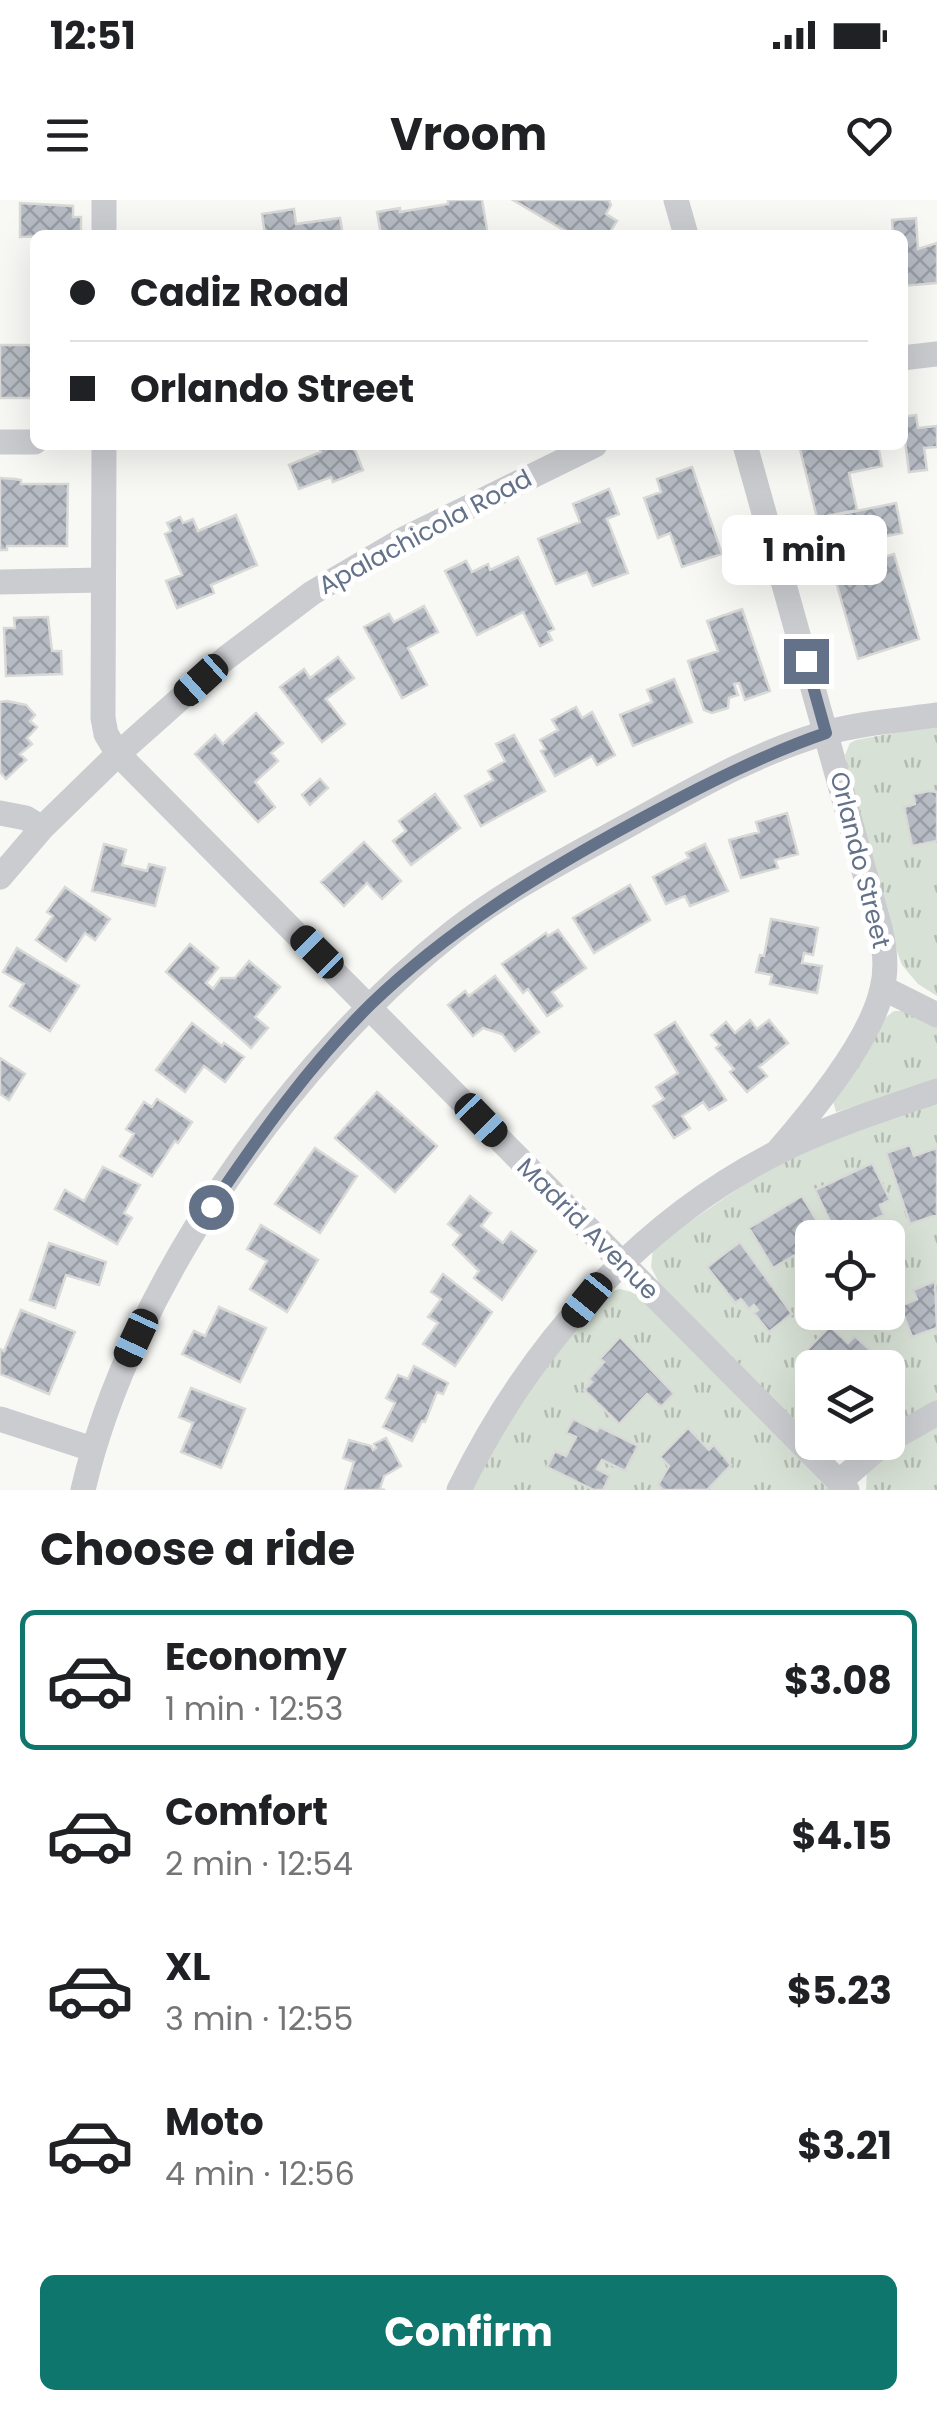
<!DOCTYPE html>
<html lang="en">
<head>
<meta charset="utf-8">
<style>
	:root { --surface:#fff; --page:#f2f2f2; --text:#202124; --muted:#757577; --line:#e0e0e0; --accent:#0f766e }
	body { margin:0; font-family:Poppins,sans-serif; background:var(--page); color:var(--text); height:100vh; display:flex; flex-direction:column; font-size:38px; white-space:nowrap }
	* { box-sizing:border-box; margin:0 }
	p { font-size:32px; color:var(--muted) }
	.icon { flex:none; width:55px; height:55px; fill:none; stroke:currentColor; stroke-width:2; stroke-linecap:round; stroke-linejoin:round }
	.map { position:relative; height:1290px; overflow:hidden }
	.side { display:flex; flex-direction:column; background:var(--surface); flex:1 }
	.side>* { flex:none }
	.top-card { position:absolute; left:30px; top:30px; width:878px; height:220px; border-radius:15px; box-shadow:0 10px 40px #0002; display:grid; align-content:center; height:220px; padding:0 40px; background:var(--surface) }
	.controls { position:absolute; left:795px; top:1020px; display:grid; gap:20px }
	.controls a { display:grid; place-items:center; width:110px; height:110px; border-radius:15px; background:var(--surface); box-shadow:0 10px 40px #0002; font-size:50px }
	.end { position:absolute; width:45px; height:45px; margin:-22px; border:12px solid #647289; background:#fff; box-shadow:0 0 0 5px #fff }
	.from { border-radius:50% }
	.bubble { position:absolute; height:70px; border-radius:15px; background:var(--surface); box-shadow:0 10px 40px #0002; font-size:32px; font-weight:700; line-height:70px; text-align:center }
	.car { position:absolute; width:30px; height:60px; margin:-30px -15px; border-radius:12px; box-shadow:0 0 8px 2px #0007; background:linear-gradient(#222 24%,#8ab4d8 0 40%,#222 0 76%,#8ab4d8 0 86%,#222 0) }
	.top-card b { display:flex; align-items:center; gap:35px; height:95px; font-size:38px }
	.top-card b+b { border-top:2px solid var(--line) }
	.top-card i { width:25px; height:25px; background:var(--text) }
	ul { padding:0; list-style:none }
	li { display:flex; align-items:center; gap:30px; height:140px; margin:0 20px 15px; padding:0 20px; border:5px solid transparent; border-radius:15px }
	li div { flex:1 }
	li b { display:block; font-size:38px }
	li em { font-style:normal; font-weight:700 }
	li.selected { border-color:var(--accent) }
	li>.icon { width:90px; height:90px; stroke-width:1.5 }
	h2 { padding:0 40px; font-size:45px; line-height:120px }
	.primary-button { display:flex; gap:20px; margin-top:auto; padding:20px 40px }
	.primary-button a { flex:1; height:115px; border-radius:15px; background:var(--accent); color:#fff; font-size:40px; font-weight:700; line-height:115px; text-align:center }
	.status { display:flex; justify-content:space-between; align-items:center; height:70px; padding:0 50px; background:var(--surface); direction:ltr }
	.status svg { height:28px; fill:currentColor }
	header { display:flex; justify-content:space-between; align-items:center; height:130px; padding:0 40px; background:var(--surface); font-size:45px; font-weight:700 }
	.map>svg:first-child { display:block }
	.grass { fill:url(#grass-tufts); fill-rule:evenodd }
	.building { fill:url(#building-cross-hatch); stroke:#d9dad7; stroke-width:2.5 }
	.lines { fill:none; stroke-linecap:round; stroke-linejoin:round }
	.minor { stroke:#caccd0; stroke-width:25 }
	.route { stroke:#647289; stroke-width:12 }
	.labels { text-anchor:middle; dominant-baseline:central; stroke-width:10; stroke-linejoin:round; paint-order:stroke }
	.street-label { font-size:25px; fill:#647289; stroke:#fff }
</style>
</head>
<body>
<div class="status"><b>12:51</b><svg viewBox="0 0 49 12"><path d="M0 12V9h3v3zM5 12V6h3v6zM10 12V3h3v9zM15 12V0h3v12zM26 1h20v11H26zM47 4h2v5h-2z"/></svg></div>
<header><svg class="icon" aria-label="menu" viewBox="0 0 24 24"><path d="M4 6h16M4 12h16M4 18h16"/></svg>Vroom<svg class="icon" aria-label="heart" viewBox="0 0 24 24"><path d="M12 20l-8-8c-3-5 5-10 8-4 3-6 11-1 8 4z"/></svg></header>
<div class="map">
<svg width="937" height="1290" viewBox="0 0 937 1290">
	<defs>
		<pattern id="grass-tufts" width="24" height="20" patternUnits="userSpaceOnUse" patternTransform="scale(2.5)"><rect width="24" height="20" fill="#d8e1d5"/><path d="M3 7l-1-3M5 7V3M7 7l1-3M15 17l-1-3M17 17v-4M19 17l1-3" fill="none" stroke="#b3bbb3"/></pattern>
		<pattern id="building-cross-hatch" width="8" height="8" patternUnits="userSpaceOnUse" patternTransform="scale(2.5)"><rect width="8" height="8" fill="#b7bcc4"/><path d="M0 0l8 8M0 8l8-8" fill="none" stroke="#989da5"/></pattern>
	</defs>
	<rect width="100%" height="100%" fill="#f8f8f5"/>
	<path class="grass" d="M937 525V796L918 784 902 765 890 733 845 555 850 543 856 540Z
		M894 811H905L937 826V882L836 912 833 901 885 818Z
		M937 900V1201L888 1228V1168H812V1239L659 1083 651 1067 653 1047 755 977 821 944ZM812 1038H888V1112H812Z
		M620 1089 635 1093 829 1290H469C510 1218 552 1149 612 1091Z
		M937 1225V1290H866L867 1272 874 1262Z"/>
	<path class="building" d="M448 0H482L488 35H381L377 12 400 8V12L448 4Z
		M513 0H609L611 5 606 14 617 21 608 35H572Z
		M20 3 73 6V17H81V35L20 37Z
		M294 9 296 24 340 18 343 35H265L262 14Z
		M916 18 918 49 937 43V83L902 86V35H893L892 20Z
		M0 145H35V198H0Z
		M916 215 918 228 937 226V247L924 248 927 270 909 272 902 217Z
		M318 245H353L363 270 333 282 331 277 299 289 289 265 321 252Z
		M799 245H878L882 266 849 273 857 310 817 318Z
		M692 267 722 354 682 367 670 333 658 338 644 298 661 292 657 279Z
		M0 278 15 279 21 280V284H68L67 346H7V350H0Z
		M609 289 619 314 607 319 628 373 593 386 587 372 556 384 538 339 580 322 573 304Z
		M896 303 902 333 843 345 837 315Z
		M236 315 257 365 211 385 214 393 177 408 166 381 182 375 165 334 171 331 167 323 180 317 183 323 193 319 198 331Z
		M894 354 919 439 858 459 833 371Z
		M518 357 554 429 548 432 552 440 540 446 523 412 477 435 445 371 466 361 472 372 488 364 490 370Z
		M424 406 438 432 408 448 427 485 402 498 364 427 389 414 394 422Z
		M742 409 770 491 745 500 739 483 734 484 738 495 729 498 728 508 712 513 704 510 688 461 718 451 707 421Z
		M48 417 52 451H61L62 474 6 476 4 428H15L14 418Z
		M338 457 354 478 326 499 345 524 322 542 280 487 304 469 310 478Z
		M674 479 692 522 633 546 620 515 652 502 647 490Z
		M7 501 26 505 35 515 30 521 37 527 27 538 32 544 20 554 26 560 6 579 0 572V502Z
		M576 507 582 518 592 512 615 555 597 565 592 556 555 576 541 551 545 549 540 540 558 530 552 520Z
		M256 513 283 543 271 553 278 561 255 582 275 607 258 622 195 554 215 535 223 544Z
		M514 535 545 591 481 626 465 596 493 580 488 571 505 561 496 544Z
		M320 579 328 588 310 605 302 595Z
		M929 591 937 592V641L912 646 904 607 915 604 913 594Z
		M435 594 460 628 411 665 393 641 406 631 399 621Z
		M787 613 798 654 775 660 778 668 741 678 729 640 759 632 756 622Z
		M364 642 401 681 382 699 367 683 344 706 321 682Z
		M104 644 126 650 122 665 147 671 149 664 165 668 155 706 92 691Z
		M705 644 728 691 690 706 685 696 666 704 653 677 689 658 686 653Z
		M630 685 650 720 594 753 573 718Z
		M65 687 110 719 95 740 85 733 66 761 36 740 53 716 47 712Z
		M771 719 818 728 813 755 804 753 802 763 822 766 817 793 770 784 772 775 756 772 760 755 764 756Z
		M558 730 586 768 552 792 562 806 547 816 528 789 523 793 502 764 546 733 548 736Z
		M190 744 218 768 206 783 213 789 221 778H235L249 761 280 787 255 817 268 828 251 848 166 772Z
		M17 748 79 786 50 831 10 806 24 784 3 772Z
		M495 776 539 832 515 851 502 834 483 828 473 836 448 805 465 791 469 796Z
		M750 820 757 829 769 820 788 843 759 867 767 876 747 892 730 872 734 869 716 848 720 845 711 835 726 822 735 833Z
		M675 822 726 900 709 910 703 902 682 916 690 928 674 938 653 906 664 899 656 887 678 873 655 835Z
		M192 823 222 846 224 843 244 857 225 882 204 866 185 892 156 870Z
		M0 858 25 874 9 900 0 894Z
		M377 892 437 946 395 992 335 938Z
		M157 899 192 922 178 943 175 941 152 976 120 956 134 934 126 929 144 902 152 907Z
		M910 945 914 956 937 948V1015L910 1024 886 953Z
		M315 948 357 976 320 1033 275 1004Z
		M872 963 890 1000 880 1005 884 1015 837 1036 815 990Z
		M103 967 140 985 124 1013 132 1018 117 1044 55 1009 65 990 84 1001Z
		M470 996 491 1013 481 1026 503 1043 511 1032 536 1051 502 1100 474 1078 479 1071 453 1045 461 1035 448 1024Z
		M802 996 822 1029 809 1038 812 1045 773 1068 749 1028Z
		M261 1025 318 1060 287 1112 250 1089 267 1061 247 1049Z
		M740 1042 792 1114 769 1132 754 1113 758 1110 754 1105 749 1109 741 1099 735 1103 707 1067Z
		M49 1043 106 1062 99 1085 66 1075 55 1108 30 1100Z
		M443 1074 492 1112 455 1166 423 1144 438 1123 428 1117 441 1099 431 1092Z
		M935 1081 937 1128 912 1137 900 1106 917 1099 913 1090Z
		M219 1107 266 1128 240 1182 182 1154 194 1131 205 1136Z
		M21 1110 75 1132 49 1194 0 1174V1149L4 1151Z
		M830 1126 848 1143 855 1136 888 1167 822 1168 805 1152Z
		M620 1137 674 1194 661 1207 647 1194 619 1224 584 1190 592 1182 589 1179 604 1162 600 1159Z
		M414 1166 448 1183 443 1194 437 1192 425 1222 422 1221 412 1241 383 1227 395 1203 386 1198 398 1175 408 1179Z
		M191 1188 245 1209 221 1268 181 1252 193 1223 179 1217Z
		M573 1219 597 1231 599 1227 638 1246 625 1271 602 1260 597 1269 610 1276 603 1290H594L547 1267 555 1251 566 1256 576 1237 566 1233Z
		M688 1228 709 1250 714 1245 731 1265 707 1290H663L658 1285 669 1266 660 1257Z
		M386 1238 401 1266 384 1276 380 1289 385 1290H345L354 1262 343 1258 349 1240 371 1246 373 1250 376 1248 374 1244Z"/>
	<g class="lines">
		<path class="minor" d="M104 0V35
			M676 0 686 35
			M902 158 937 154
			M0 242H35
			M104 245 103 518 106 534 118 554 847 1290
			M745 245 880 728C885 748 887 769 882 789 871 840 811 913 777 952
			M0 382 102 380
			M0 613 26 618 42 628
			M0 677 42 628 118 554 226 458 312 393 404 339 595 245
			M883 788 937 815
			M0 1219 92 1249
			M888 1241 937 1213
			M839 1282 885 1242
			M83 1290C130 1087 290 861 453 732 507 689 573 656 634 622 694 589 758 552 825 533 861 523 900 520 937 515
			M459 1290C528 1148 638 1022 780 951 830 926 884 909 937 891"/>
	</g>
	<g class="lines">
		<path class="route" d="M211 1007C259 936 310 864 371 804 449 729 539 674 633 623 696 589 759 556 826 533L806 461"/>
	</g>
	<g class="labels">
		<g class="street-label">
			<text transform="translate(425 332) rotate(-28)">Apalachicola Road</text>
			<text transform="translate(860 660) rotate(76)">Orlando Street</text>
			<text transform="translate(588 1029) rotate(45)">Madrid Avenue</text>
		</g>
	</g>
</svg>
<div class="controls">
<a><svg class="icon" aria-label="locate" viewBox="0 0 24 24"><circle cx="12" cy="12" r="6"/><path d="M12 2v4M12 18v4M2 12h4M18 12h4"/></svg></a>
<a><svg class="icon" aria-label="layers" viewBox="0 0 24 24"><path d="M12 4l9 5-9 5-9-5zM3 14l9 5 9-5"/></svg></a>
</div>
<i class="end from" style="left:211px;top:1007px"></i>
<i class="end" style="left:806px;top:461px"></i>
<div class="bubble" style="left:722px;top:315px;width:165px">1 min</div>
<i class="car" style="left:201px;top:480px;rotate:228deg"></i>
<i class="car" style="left:317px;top:752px;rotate:315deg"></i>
<i class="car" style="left:481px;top:920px;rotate:136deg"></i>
<i class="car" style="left:587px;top:1100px;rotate:219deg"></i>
<i class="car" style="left:136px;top:1138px;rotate:205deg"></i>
<div class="top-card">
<b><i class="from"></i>Cadiz Road</b>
<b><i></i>Orlando Street</b>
</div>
</div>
<section class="side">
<h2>Choose a ride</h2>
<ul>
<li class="selected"><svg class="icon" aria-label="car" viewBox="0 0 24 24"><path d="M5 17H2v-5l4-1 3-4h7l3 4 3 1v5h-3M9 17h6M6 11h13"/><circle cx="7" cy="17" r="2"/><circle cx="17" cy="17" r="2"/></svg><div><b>Economy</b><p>1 min · 12:53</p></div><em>$3.08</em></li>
<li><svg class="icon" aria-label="car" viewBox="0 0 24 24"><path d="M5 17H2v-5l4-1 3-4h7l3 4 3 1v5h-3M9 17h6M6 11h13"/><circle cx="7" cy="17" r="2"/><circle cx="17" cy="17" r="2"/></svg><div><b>Comfort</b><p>2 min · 12:54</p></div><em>$4.15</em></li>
<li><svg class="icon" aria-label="car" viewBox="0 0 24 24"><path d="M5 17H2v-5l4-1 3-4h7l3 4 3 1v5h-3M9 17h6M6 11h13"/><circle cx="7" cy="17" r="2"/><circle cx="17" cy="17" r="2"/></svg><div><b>XL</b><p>3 min · 12:55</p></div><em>$5.23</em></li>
<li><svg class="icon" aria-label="car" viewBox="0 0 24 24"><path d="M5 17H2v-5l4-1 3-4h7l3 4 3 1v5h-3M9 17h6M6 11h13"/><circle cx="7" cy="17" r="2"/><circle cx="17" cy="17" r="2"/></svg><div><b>Moto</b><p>4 min · 12:56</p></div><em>$3.21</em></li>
</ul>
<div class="primary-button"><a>Confirm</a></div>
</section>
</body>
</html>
